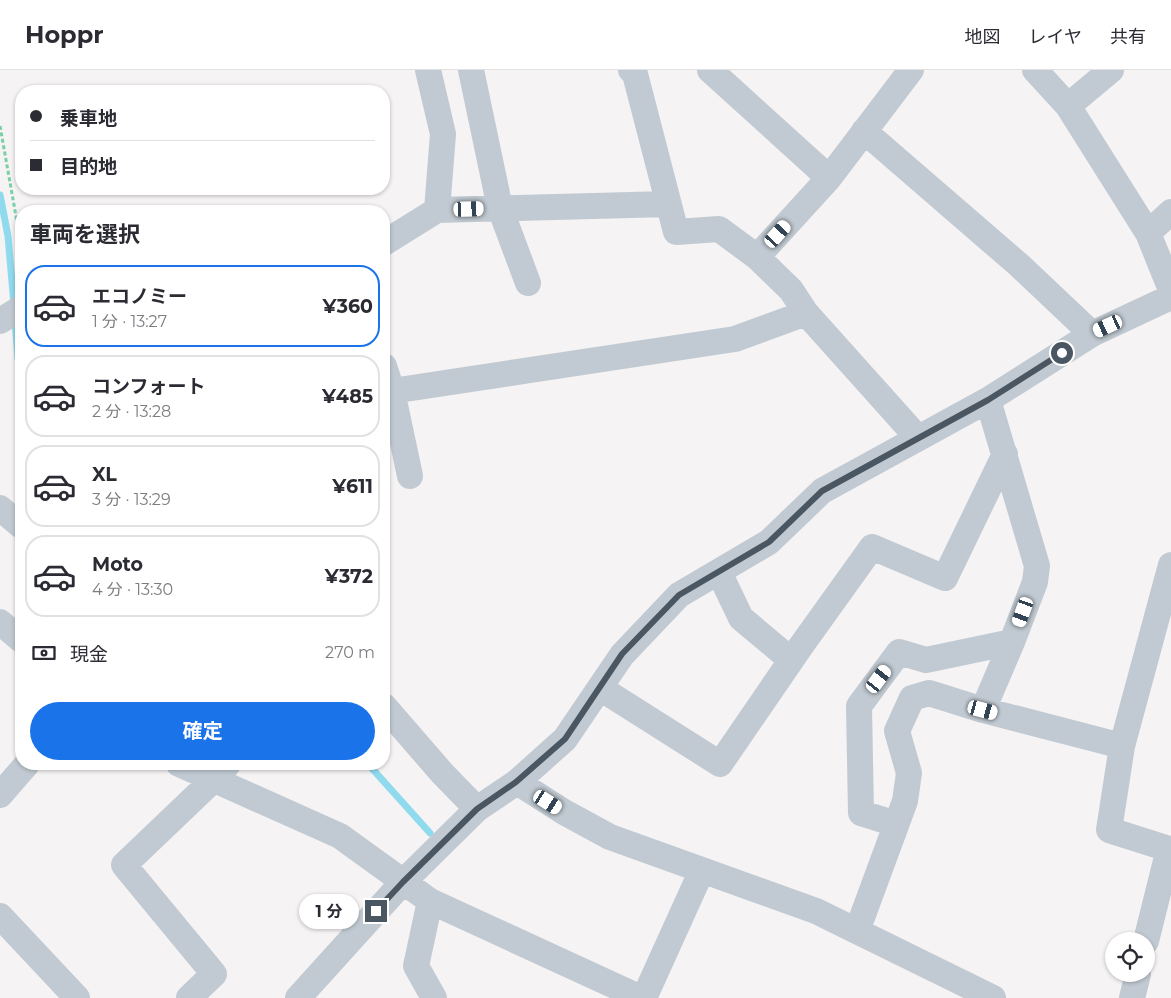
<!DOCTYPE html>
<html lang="ja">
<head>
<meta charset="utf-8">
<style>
	:root { --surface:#fff; --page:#f7f7f7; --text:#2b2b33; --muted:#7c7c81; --line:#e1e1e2; --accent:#1a73e8 }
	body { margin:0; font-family:Montserrat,"Noto Sans JP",sans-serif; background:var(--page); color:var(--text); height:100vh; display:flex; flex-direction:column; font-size:19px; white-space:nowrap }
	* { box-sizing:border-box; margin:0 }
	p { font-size:16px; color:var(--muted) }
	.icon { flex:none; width:28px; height:28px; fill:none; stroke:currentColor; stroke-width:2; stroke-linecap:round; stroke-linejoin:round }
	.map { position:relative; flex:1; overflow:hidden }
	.drawer { position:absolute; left:15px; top:135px; width:375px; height:565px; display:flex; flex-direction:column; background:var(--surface); border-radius:20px; box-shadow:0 1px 4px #0004 }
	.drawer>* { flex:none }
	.top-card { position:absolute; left:15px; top:15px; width:375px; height:110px; border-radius:20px; box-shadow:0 1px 4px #0004; display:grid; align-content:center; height:110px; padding:0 15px; background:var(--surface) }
	.buttons { position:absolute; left:1105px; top:862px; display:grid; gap:10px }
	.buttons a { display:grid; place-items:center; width:50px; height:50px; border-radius:50%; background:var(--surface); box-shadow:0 1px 4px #0004; font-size:25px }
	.end { position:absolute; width:22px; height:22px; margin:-11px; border:6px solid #4a5661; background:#fff; box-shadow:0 0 0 2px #fff }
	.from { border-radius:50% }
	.bubble { position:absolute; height:35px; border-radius:18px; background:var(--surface); box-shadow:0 1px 4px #0004; font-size:16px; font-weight:700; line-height:35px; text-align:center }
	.car { position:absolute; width:15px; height:30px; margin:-15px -8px; border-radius:6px; box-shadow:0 0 4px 1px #0007; background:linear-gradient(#fff 24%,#345 0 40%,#fff 0 76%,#345 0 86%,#fff 0) }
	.top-card b { display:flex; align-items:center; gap:18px; height:48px; font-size:19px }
	.top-card b+b { border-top:1px solid var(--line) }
	.top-card i { width:12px; height:12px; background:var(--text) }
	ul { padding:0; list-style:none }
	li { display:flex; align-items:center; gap:15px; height:82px; margin:0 10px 8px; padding:0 5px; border:2px solid var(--line); border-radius:20px }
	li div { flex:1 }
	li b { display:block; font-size:19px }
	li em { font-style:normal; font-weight:700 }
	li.selected { border-color:var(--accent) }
	li>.icon { width:45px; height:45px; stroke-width:1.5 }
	h2 { padding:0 15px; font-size:22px; line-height:60px }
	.pay { display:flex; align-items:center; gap:12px; height:55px; padding:0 15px; font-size:19px }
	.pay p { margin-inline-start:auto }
	.primary-button { display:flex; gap:10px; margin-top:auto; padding:10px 15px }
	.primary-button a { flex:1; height:58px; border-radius:30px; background:var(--accent); color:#fff; font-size:20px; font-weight:700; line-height:58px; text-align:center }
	header { display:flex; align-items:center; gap:30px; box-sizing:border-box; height:70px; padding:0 25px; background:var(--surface); border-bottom:1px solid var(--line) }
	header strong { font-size:24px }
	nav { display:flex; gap:28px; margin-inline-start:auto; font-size:18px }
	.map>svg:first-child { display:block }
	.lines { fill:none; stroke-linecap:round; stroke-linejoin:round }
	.stream { stroke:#90daee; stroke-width:7 }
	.path { stroke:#7ad0a6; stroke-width:3; stroke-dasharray:4 2.5; stroke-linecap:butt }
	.minor { stroke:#c1cad2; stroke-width:26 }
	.route { stroke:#4a5661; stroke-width:6 }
</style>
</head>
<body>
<header>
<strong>Hoppr</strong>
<nav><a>地図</a><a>レイヤ</a><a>共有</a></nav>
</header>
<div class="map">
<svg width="1171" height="928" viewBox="0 0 1171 928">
	<rect width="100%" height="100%" fill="#f5f3f3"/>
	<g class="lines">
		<path class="stream" d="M0 125 8 166 14 235
			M15 249 18 289 21 295
			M368 694 430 763"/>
		<path class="path" d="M0 56 19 163 21 192"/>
		<path class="minor" d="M428 0 443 64 437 140
			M471 0 500 138 528 213
			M631 0 635 4 676 162 719 159 757 187 791 220 806 243 918 368
			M710 0 829 108
			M1035 0 1068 36 1148 163 1171 220
			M1068 36 1111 0
			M864 61 1019 195 1092 264
			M1148 163 1171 142
			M384 173 437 140 668 134
			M757 187 829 108 911 0
			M0 251 21 238
			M384 296 392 321 410 406
			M392 321 735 269 806 243
			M0 438 21 456
			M719 502 741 548 791 590
			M0 552 21 570
			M600 618 720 694 801 576 872 477 945 508 1005 384
			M384 636 442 703 477 739
			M983 640 1012 572 1035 512 1037 496 988 330
			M179 694 340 766 430 831 641 928
			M517 712 564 742 610 767 816 841 993 928
			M0 725 27 694
			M896 754 861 743 859 636 899 582 926 590 1012 572
			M430 831 416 896 434 928
			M0 846 77 928
			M857 861 905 731 909 703 897 661 912 628 929 623 983 640 1122 676
			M1146 871 1169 779 1109 760 1122 676 1171 495
			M189 928 214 904 124 795 213 710 228 694
			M298 928 403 812 477 739 517 712 565 669 622 585 679 525 769 472 822 421 988 330 1092 264 1171 227
			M644 928 702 800
			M1132 928 1138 904"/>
	</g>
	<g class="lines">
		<path class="route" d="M376 841 403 812 477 739 516 712 565 669 622 584 679 525 769 472 822 421 988 330 1062 283"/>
	</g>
</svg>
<div class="buttons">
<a><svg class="icon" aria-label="locate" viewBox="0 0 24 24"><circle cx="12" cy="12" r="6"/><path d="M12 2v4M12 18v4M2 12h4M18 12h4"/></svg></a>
</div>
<i class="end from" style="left:1062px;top:283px"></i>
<i class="end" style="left:376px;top:841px"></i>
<div class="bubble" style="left:299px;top:824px;width:60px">1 分</div>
<i class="car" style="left:469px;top:139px;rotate:88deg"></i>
<i class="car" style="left:778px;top:164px;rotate:42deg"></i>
<i class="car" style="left:1108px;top:256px;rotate:245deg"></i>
<i class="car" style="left:1023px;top:542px;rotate:200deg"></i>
<i class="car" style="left:879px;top:609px;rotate:37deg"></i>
<i class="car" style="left:983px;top:640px;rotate:105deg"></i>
<i class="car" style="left:548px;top:732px;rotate:122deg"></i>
<div class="top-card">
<b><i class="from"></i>乗車地</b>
<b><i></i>目的地</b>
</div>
<section class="drawer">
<h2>車両を選択</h2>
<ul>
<li class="selected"><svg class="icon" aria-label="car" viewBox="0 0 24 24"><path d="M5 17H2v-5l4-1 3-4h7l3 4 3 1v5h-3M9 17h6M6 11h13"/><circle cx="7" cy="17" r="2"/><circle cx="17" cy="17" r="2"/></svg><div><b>エコノミー</b><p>1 分 · 13:27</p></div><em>¥360</em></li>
<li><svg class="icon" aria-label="car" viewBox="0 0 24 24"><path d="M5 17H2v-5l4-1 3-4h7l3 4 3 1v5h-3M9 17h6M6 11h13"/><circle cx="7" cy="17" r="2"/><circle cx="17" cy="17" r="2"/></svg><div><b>コンフォート</b><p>2 分 · 13:28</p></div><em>¥485</em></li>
<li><svg class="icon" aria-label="car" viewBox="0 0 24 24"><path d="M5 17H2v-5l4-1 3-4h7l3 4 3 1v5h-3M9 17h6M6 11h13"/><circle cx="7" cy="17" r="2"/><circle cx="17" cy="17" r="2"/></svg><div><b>XL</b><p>3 分 · 13:29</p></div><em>¥611</em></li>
<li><svg class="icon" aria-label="car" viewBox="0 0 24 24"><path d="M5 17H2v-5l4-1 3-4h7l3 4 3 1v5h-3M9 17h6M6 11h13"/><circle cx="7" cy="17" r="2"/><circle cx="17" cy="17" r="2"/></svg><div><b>Moto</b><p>4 分 · 13:30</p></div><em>¥372</em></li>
</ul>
<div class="pay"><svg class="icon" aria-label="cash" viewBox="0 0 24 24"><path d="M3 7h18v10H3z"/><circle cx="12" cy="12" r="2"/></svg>現金<p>270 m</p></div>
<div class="primary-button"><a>確定</a></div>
</section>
</div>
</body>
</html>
